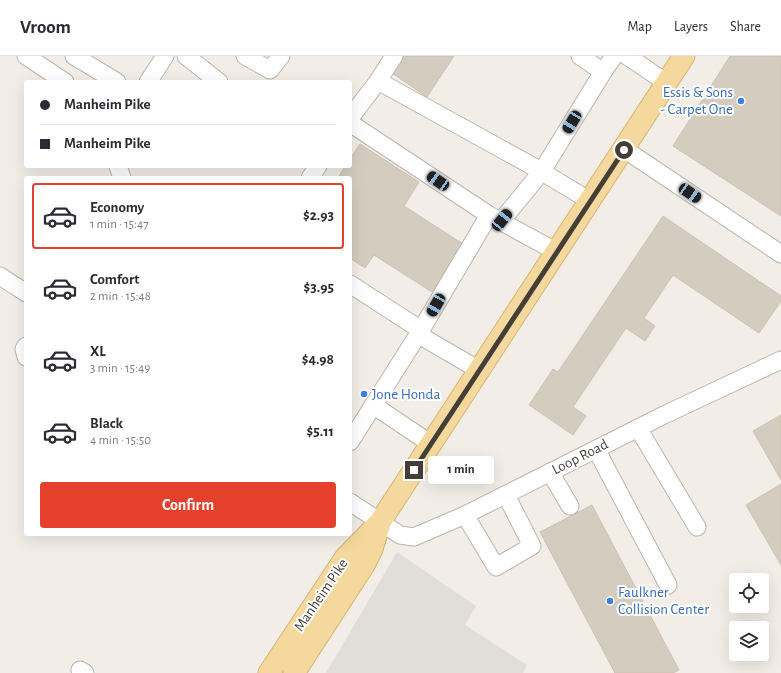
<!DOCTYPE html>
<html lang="en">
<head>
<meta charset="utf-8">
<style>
	:root { --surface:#fff; --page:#f2f2f3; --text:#2b2b33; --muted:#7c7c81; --line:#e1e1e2; --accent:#e5402b }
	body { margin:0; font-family:"Alegreya Sans",sans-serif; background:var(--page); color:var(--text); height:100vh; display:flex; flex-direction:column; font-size:15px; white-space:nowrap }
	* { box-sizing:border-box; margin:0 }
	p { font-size:13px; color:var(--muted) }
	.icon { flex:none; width:22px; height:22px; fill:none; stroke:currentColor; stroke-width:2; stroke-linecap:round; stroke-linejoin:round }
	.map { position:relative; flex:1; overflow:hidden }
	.drawer { position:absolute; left:24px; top:120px; width:328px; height:360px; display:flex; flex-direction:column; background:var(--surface); border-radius:4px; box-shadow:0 4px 16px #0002 }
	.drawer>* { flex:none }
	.top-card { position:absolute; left:24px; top:24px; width:328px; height:88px; border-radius:4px; box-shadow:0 4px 16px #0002; display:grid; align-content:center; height:88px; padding:0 16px; background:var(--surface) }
	.tools { position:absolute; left:729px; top:517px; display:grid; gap:8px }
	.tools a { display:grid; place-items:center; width:40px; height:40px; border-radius:4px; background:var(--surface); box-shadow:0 4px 16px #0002; font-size:20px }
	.end { position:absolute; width:18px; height:18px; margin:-9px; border:5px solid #443e37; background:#fff; box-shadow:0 0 0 2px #fff }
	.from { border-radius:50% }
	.bubble { position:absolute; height:28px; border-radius:4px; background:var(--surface); box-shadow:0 4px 16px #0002; font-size:13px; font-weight:600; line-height:28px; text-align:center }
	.car { position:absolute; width:12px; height:24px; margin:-12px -6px; border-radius:5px; box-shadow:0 0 3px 1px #0007; background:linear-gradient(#222 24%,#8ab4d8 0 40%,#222 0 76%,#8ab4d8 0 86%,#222 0) }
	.top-card b { display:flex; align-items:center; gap:14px; height:38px; font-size:15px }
	.top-card b+b { border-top:1px solid var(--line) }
	.top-card i { width:10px; height:10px; background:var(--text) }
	ul { padding:7px 0 0; list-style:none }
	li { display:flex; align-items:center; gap:12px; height:66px; margin:0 8px 6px; padding:0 8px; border:2px solid transparent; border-radius:4px }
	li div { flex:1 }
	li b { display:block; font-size:15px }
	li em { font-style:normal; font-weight:600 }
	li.on { border-color:var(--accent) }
	li>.icon { width:36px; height:36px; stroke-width:1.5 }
	.button { display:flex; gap:8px; margin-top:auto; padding:8px 16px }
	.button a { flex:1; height:46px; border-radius:4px; background:var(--accent); color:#fff; font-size:16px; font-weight:600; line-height:46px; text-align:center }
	header { display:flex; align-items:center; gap:24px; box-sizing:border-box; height:56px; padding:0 20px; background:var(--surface); border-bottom:1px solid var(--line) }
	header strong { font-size:19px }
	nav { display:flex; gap:22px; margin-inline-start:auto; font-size:14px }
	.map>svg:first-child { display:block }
	.industrial { fill:#e1ddd8 }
	.building { fill:#d5ccc0; stroke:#ccc1b1 }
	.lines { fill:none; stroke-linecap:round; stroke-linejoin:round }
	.minor-casing { stroke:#bcb5aa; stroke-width:19 }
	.major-casing { stroke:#d8b46f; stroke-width:23 }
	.minor { stroke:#fff; stroke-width:17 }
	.major { stroke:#f4d89d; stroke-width:21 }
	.route { stroke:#443e37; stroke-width:5 }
	.shop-dot { fill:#3f7fe0; stroke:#fff; stroke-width:1.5 }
	.labels { text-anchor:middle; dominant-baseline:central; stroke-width:4; stroke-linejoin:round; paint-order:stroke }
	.shop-label { font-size:15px; fill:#366cbe; stroke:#fff; text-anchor:start }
	.street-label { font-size:15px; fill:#443e37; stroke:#fff }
</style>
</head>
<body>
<header>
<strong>Vroom</strong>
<nav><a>Map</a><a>Layers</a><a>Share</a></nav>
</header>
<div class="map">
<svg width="781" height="617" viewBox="0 0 781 617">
	<rect width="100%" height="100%" fill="#f2eee7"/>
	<path class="industrial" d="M397 496 476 550 465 569 527 609 523 617H326Z"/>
	<path class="building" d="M403 0H454L427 41 392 17Z
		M730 0H781V160L673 90Z
		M360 88 419 126 404 150 463 188 432 236 374 199 365 212 350 202V122H338L345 110H350V103Z
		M663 160 781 240V245L759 277 673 219 644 262 655 270 645 285 626 272 573 351 586 360 573 379 529 349 553 313 558 316Z
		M781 359V424L753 375Z
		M781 428V509L746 449Z
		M592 449 679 614 673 617H615L540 476Z"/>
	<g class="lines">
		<defs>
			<path id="minor" d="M26 0 65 26
				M74 0 117 26
				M186 0 219 26
				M245 0 270 14 281 0
				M394 0 378 25 534 111 590 145
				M627 0 667 27
				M603 16 614 0
				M148 26 165 0
				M350 62 378 25
				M350 67 489 159
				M624 93 781 198
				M118 110 122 122
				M310 122 318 110
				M502 164 542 115 603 16 580 0
				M0 220 26 237
				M350 228 421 274 350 386
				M421 274 489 159 557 196
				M419 279 479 314
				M26 290 24 293 26 301
				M373 349 431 388
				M638 372 697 471
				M596 393 668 529
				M550 416 570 450
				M350 446 400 479 414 481 465 459 664 359 781 304
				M465 459 496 511 532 490 506 439
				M80 614 85 617"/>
			<path id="major" d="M269 617 345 502 380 466 684 0
				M294 617 364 509 372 493 380 467"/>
		</defs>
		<use href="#minor" class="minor-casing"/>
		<use href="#major" class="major-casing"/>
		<use href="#minor" class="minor"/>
		<use href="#major" class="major"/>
	</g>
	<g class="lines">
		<path class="route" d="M414 414 624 94"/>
	</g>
	<g class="shop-dot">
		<circle cx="741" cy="45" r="4"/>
		<circle cx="364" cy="338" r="4"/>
		<circle cx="610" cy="545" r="4"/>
	</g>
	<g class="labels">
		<g class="shop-label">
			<text x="733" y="36" text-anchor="end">Essis &amp; Sons<tspan x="733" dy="17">- Carpet One</tspan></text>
			<text x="372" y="338">Jone Honda</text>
			<text x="618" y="536">Faulkner<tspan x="618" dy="17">Collision Center</tspan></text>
		</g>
		<g class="street-label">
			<text transform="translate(580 401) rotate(-27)">Loop Road</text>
			<text transform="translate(321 539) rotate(-56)">Manheim Pike</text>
		</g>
	</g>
</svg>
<div class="tools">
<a><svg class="icon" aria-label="locate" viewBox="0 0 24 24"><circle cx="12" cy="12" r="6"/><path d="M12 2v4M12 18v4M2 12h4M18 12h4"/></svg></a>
<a><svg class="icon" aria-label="layers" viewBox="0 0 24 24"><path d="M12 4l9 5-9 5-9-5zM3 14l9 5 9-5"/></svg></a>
</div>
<i class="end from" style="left:624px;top:94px"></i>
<i class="end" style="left:414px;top:414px"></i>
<div class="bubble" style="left:428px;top:400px;width:66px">1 min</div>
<i class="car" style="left:572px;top:66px;rotate:211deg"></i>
<i class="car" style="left:438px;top:125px;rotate:304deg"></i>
<i class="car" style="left:690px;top:137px;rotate:124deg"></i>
<i class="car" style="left:502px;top:164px;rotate:39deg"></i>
<i class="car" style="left:436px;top:249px;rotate:210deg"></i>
<div class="top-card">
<b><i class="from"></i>Manheim Pike</b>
<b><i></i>Manheim Pike</b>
</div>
<section class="drawer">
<ul>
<li class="on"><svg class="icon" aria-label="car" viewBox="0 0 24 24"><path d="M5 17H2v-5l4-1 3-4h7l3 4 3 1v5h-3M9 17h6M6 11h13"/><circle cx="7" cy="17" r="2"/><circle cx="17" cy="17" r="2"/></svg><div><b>Economy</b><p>1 min · 15:47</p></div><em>$2.93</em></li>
<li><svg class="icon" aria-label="car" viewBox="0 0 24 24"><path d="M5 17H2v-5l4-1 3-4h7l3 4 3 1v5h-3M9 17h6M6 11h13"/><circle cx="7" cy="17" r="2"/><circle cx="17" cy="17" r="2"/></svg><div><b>Comfort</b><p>2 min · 15:48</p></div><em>$3.95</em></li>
<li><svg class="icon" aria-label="car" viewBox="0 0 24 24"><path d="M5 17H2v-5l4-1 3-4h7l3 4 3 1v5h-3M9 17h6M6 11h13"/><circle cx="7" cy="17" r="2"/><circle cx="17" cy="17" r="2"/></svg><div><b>XL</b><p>3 min · 15:49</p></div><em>$4.98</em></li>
<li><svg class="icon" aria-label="car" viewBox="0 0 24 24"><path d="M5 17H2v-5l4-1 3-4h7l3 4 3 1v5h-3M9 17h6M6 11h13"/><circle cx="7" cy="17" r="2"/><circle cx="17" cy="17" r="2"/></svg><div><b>Black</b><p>4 min · 15:50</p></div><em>$5.11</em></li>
</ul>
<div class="button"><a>Confirm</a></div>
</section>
</div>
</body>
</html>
